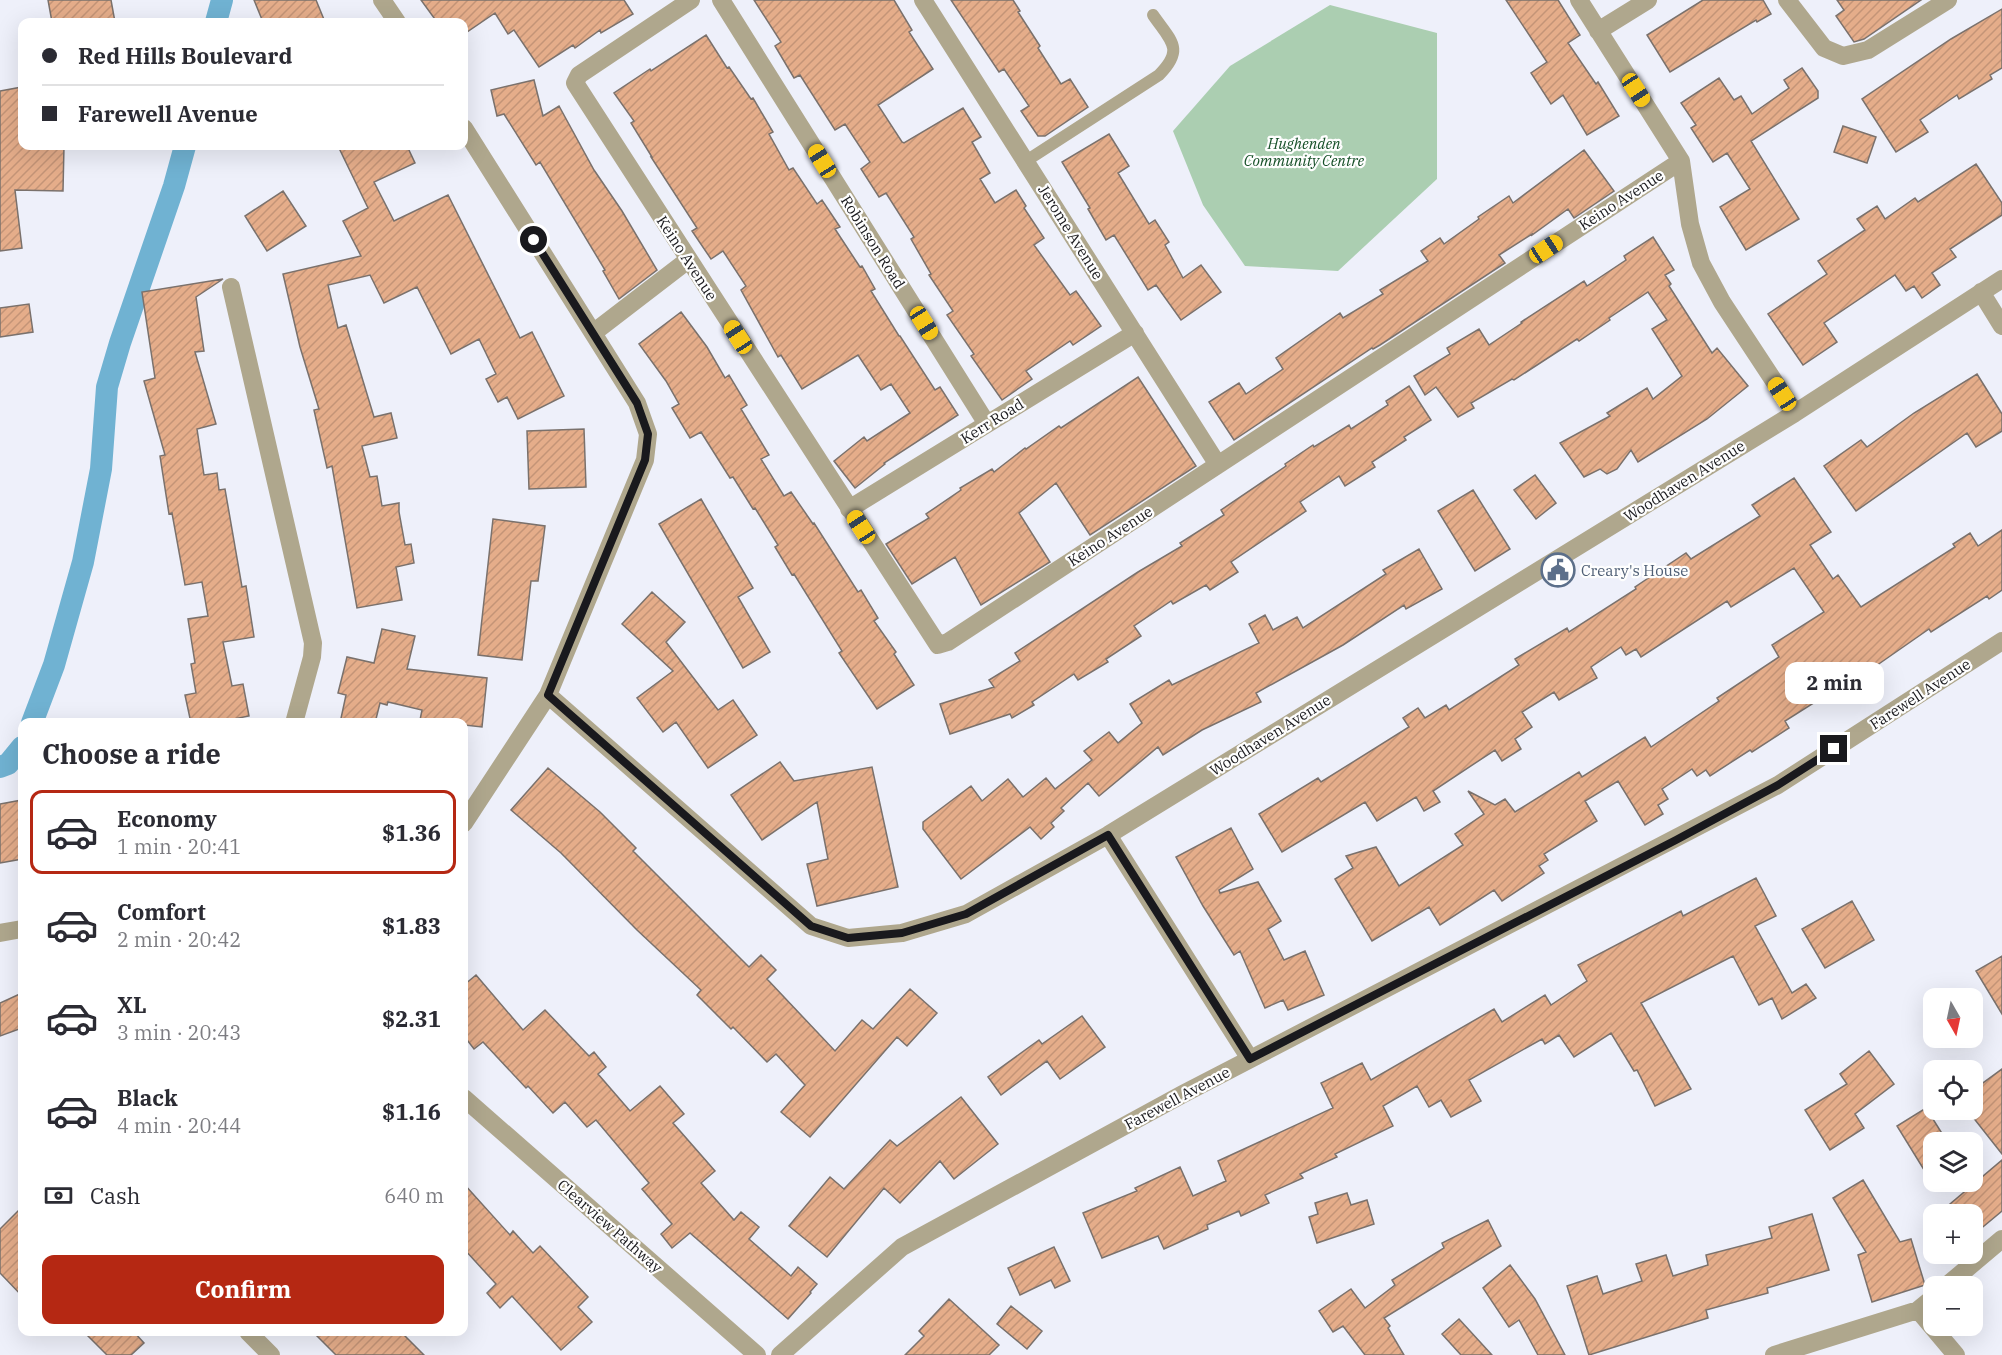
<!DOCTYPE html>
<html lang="en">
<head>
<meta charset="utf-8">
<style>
	:root { --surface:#fff; --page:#f7f7f7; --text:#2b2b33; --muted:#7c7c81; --line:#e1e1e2; --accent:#b52813 }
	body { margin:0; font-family:"IBM Plex Serif",serif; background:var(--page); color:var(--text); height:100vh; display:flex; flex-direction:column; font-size:22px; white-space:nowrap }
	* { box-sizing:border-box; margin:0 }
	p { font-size:20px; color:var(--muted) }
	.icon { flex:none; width:33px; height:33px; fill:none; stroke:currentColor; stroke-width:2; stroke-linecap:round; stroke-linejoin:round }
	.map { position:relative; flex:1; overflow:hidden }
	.drawer { position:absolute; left:18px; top:718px; width:450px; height:618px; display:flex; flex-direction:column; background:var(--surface); border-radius:12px; box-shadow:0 6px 24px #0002 }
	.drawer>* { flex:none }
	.banner { position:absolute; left:18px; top:18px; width:450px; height:132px; border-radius:12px; box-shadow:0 6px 24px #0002; display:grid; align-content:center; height:132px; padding:0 24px; background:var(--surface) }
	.needle { width:39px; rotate:171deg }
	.buttons { position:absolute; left:1923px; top:988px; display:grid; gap:12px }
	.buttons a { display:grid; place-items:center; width:60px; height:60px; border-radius:12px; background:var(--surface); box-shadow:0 6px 24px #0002; font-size:30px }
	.end { position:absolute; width:27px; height:27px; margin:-14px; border:8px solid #19191d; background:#fff; box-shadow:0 0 0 3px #fff }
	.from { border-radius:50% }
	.bubble { position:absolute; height:42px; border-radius:12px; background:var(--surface); box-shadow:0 6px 24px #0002; font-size:20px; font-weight:800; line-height:42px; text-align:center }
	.car { position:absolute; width:18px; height:36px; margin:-18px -9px; border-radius:8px; box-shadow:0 0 4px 2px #0007; background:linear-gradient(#f5c518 24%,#345 0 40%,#f5c518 0 76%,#345 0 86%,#f5c518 0) }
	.banner b { display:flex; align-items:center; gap:21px; height:57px; font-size:22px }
	.banner b+b { border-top:2px solid var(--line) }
	.banner i { width:15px; height:15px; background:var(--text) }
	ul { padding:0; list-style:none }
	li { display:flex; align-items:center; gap:18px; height:84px; margin:0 12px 9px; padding:0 12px; border:3px solid transparent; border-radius:12px }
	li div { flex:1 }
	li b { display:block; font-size:22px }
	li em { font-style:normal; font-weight:800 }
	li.on { border-color:var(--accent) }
	li>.icon { width:54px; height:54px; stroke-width:1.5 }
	h2 { padding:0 24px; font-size:27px; line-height:72px }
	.pay { display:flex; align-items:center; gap:15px; height:66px; padding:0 24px; font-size:22px }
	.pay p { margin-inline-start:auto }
	.button { display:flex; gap:12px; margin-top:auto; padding:12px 24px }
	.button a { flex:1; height:69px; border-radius:12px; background:var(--accent); color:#fff; font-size:24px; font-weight:800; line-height:69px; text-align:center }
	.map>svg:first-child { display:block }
	.park { fill:#abceb1 }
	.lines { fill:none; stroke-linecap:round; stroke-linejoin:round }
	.canal { stroke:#70b2d2; stroke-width:22 }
	.building { fill:url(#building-hatch); stroke:#7a716c; stroke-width:1.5 }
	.lane { stroke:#afa78d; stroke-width:12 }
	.street { stroke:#afa78d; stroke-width:18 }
	.route { stroke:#19191d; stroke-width:8 }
	.labels { text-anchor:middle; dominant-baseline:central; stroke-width:4.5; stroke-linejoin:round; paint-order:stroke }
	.park-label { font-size:15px; font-style:italic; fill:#165028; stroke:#fefefe }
	.street-label { font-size:15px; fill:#19191d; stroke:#fefefe }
	.service-label { font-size:15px; fill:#4e5e75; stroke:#fefefe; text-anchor:start }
</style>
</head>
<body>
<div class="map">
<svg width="2002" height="1355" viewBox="0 0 2002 1355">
	<defs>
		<pattern id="building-hatch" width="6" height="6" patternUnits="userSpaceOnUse" patternTransform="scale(1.5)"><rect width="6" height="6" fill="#e5ad8a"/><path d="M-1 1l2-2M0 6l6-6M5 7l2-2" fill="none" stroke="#c49477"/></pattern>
	</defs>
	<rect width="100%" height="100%" fill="#eef0fa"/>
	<path class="park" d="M1330 5 1437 33V179L1338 271 1245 266 1203 205 1173 131 1230 66Z"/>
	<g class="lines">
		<path class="canal" d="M216 22 222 0
			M32 723 54 665 83 562 101 469 107 387 120 343 174 186 185 146
			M0 767 8 764 22 747"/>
	</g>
	<path class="building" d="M48 0H111L115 22H52Z
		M254 0H316L325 22H263Z
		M421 0H624L633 14 601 33 600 30 575 48 573 45 539 67 514 30 508 34 495 13 464 34V22H437Z
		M754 0H894L912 30 909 32 933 69 878 105 902 142 904 143 963 108 981 137 972 142 990 173 980 179 995 203 1016 190 1026 206 1024 208 1044 238 1034 245 1070 295 1076 291 1101 326 1073 345 1070 341 1026 371 1032 379 1002 400 971 356 974 354 947 315 953 311 929 275 931 274 911 239 914 237 886 193 879 197 861 169 870 162 845 124 835 130 800 75 794 78 775 46 781 42Z
		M951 0H1013L1020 11 1018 12 1040 46 1038 48 1061 84 1070 79 1088 107 1045 136H1038L1021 111 1029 106 1004 69 999 72Z
		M1506 0H1558L1580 35 1568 43 1596 84 1598 82 1619 116 1587 135 1563 95 1551 104 1531 73 1547 62Z
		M1703 0H1763L1771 14 1757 22 1756 20 1670 72 1647 35Z
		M1837 0H1921L1864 39 1854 42 1836 16 1844 10Z
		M2002 9V68L1990 75 1992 79 1959 99 1957 95 1920 120 1928 132 1896 152 1862 99 1951 39Z
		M706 35 727 68 729 67 751 99 753 98 773 132 769 134 789 170 793 168 817 204 822 200 840 227 835 229 860 267 862 266 875 289 871 291 899 336H900L935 390 940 387 958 415 884 463 885 464 855 488 834 461 864 437 867 441 910 413 891 384 881 390 858 355 802 389 781 355 778 357 741 290 746 286 723 251 711 259 692 231 697 228 651 157H652L631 123 634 121 614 93 650 69 651 71Z
		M1802 68 1818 91V98L1751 141 1799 219 1746 250 1720 207 1750 189 1727 153 1713 162 1691 128 1696 125 1681 103 1719 78 1734 100 1741 96 1752 114 1789 88 1784 80Z
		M534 80 543 116 559 106 594 170 622 211 657 270 619 299 603 271 605 270 540 162 536 165 504 114 497 116 491 90Z
		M22 87V146H64L63 191 15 190 22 248 0 251V91Z
		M1843 126 1876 137 1867 163 1834 152Z
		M1109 134 1129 166 1118 173 1149 224 1155 220 1169 242 1165 245 1183 278 1201 265 1221 292 1181 320 1156 285 1148 290 1114 235 1106 240 1088 209 1090 208 1062 162Z
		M338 146H407L415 163 374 182 394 221 448 195 520 338 532 332 564 396 518 419 507 397 498 402 486 379 496 374 479 339 451 354 417 287 384 303 370 275 328 285 338 328 346 325 374 417 391 413 397 438 362 446 370 477 377 476 382 506 399 503V512L405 545 411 544 414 563 396 567 402 600 357 608 332 466 327 468 314 410 319 409 300 347 283 274 361 256 343 221 368 208Z
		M1584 150 1614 191 1574 218 1568 209 1532 235V234L1499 255 1505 263 1380 345 1373 349 1372 348 1234 440 1209 402 1239 383 1246 394 1283 369 1276 358 1340 313 1343 318 1383 294 1380 290 1428 261 1421 251 1440 238 1444 244 1479 219 1478 217 1509 196 1513 203Z
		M1976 164 2002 203V215L1950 249 1956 257 1932 273 1940 285 1922 298 1914 286 1906 291 1895 275 1824 323 1837 342 1803 365 1768 314 1827 274 1818 261 1865 230 1857 219 1877 206 1885 219 1915 198 1918 202Z
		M283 191 306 226 267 251 245 216Z
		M1653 237 1674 270 1665 275 1671 284 1669 286 1712 353 1717 348 1748 386 1707 419 1638 462 1631 450 1617 469 1607 474 1600 469 1584 477 1560 443 1610 416 1607 413 1647 388 1653 399 1682 376 1652 329 1667 320 1648 292 1609 318 1610 320 1579 341 1577 339 1514 380 1512 379 1471 403 1474 408 1458 417 1436 387 1425 395 1414 376 1450 354 1447 348 1479 329 1489 345 1522 323 1521 322 1584 281 1587 286 1626 260 1624 256Z
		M223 279 196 297 204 351 195 352 216 424 197 429 204 475 217 473 219 490 225 489 242 587 246 586 254 637 223 642 232 686 243 684 249 716 214 723H191L185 695 196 693 191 664 195 663 188 619 208 616 202 582 185 585 172 513 169 514 160 456 165 455 144 381 155 378 142 292Z
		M29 304 33 332 0 337V308Z
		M681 312 707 347 725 378 729 375 747 405 741 409 769 455 761 459 784 496 791 492 813 524 814 523 858 592 861 590 878 618 874 621 896 652 894 654 914 685 877 709 839 653 842 651 794 574 792 575 775 547 778 545 755 508 753 509 733 477 730 478 701 432 690 438 672 408 679 404 666 381 639 344Z
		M1977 374 2002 414V431L1976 447 1967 433 1856 511 1824 466 1861 440 1867 447 1914 413Z
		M1138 377 1196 466 1090 535 1056 483 1019 513 1050 562 981 605 955 557 912 584 886 544 929 518 926 514 961 490 960 488 992 469 994 472 1025 448 1026 449 1059 426 1061 428Z
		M1409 386 1431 420 1404 437 1406 440 1372 462 1375 467 1345 486 1339 476 1300 502 1306 511 1231 562 1238 572 1210 590 1206 585 1173 604 1171 601 1134 626 1141 636 1106 659 1108 662 1078 680 1074 674 1032 702 1034 705 1012 718 1010 714 950 734 940 704 994 687 989 680 1020 661 1015 653 1138 572 1182 546 1180 543 1224 515 1221 510 1286 466 1285 464 1313 445 1314 447 1349 425 1351 429 1388 405 1386 401Z
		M584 429 586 487 529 489 527 431Z
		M1535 475 1556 503 1536 519 1514 490Z
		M1794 478 1831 532 1810 545 1833 579 1838 575 1861 607 1955 547 1953 544 1970 533 1978 546 2002 530V590L1989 599 1987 596 1931 632 1929 629 1873 668 1872 666 1785 721 1789 728 1752 752 1750 750 1710 776 1706 770 1697 776 1692 769 1662 789 1668 799 1658 805 1663 814 1645 825 1618 781 1585 801 1597 821 1544 854 1548 860 1539 866 1544 873 1502 901 1494 890 1440 925 1429 907 1372 941 1335 879 1353 868 1346 856 1376 847 1399 886 1463 845 1455 834 1484 814 1468 791 1495 805 1505 799 1515 812 1579 772 1582 777 1645 737 1651 747 1719 701 1717 698 1779 657 1772 645 1824 612 1794 568 1731 607 1727 601 1641 657 1636 649 1626 655 1621 647 1591 667 1597 678 1559 700 1554 692 1522 712 1532 727 1515 739 1521 749 1502 761 1495 750 1433 791 1440 802 1424 811 1416 797 1377 821 1365 802 1282 852 1259 814 1318 778 1321 782 1409 727 1403 718 1418 708 1425 718 1446 705 1449 710 1519 665 1515 659 1567 628 1569 632 1636 589 1635 587 1686 553 1691 559 1760 516 1752 505Z
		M1473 490 1510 549 1475 571 1438 511Z
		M701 499 753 588 738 597 770 652 743 668 659 524Z
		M493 519 545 526 538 581H531L522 660 478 655Z
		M1419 549 1442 589 1406 609 1404 605 1343 645 1256 693 1261 702 1202 730 1163 755 1158 747 1099 796 1088 783 1061 808 1064 811 1051 823 1054 827 1041 839 1030 827 961 879 923 829V822L971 786 982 801 1008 779 1023 797 1046 778 1055 789 1092 760 1084 751 1109 732 1118 743 1142 723 1130 704 1169 680 1172 685 1259 643 1249 624 1265 615 1273 630 1297 617 1303 628 1386 574 1383 570Z
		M652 592 685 622 666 642 718 710 733 700 757 735 708 768 676 722 663 732 637 698 673 671 622 624Z
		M382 629 415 636 407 669 487 678 482 727 420 720 422 710 388 702 387 705 380 703 375 723H340L346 695 338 693 347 657 374 663Z
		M780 762 794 781 872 767 898 887 817 906 807 864 828 859 817 802 762 840 731 795Z
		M548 768 600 812 636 848 633 851 749 967 761 955 776 970 767 979 835 1051 862 1020 873 1029 910 989 937 1013 907 1046 897 1037 810 1137 781 1112 805 1085 776 1054 767 1062 733 1027 731 1029 697 995 701 990 637 930 561 853 511 810Z
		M22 800V859L0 863V804Z
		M1231 828 1253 869 1219 890 1220 893 1258 882 1281 921 1268 929 1284 960 1305 951 1324 995 1288 1010 1283 1000 1265 1008 1240 951 1234 955 1203 906 1176 857Z
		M1756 878 1776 916 1755 926 1792 993 1806 984 1816 998 1782 1019 1772 998 1759 1005 1733 956 1641 1003 1691 1089 1655 1106 1637 1070 1634 1071 1611 1033 1574 1057 1559 1035 1545 1044 1542 1039 1469 1080 1481 1101 1451 1117 1441 1100 1429 1107 1417 1086 1383 1106 1393 1126 1335 1154 1337 1157 1300 1174 1303 1178 1265 1195 1269 1203 1241 1216 1239 1211 1207 1225 1208 1229 1164 1249 1158 1236 1102 1258 1083 1213 1137 1191 1135 1188 1180 1167 1193 1196 1226 1181 1218 1161 1333 1108 1321 1083 1362 1063 1371 1080 1494 1009 1502 1022 1545 995 1551 1005 1587 981 1578 965 1681 911 1683 916Z
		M1852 901 1874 940 1825 968 1802 929Z
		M2002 956V1014L1976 971Z
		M476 975 523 1030 545 1010 589 1056 594 1052 606 1067 598 1074 630 1111 660 1086 684 1114 673 1123 715 1171 701 1183 734 1220 741 1212 759 1227 749 1239 791 1276 798 1267 817 1284 810 1292 811 1293 788 1319 690 1233 672 1248 661 1234 672 1224 642 1189 649 1183 596 1120 587 1127 565 1102 553 1113 528 1086 526 1088 483 1042 474 1049 464 1036V985Z
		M22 993V1028L0 1036V1003Z
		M1082 1016 1105 1047 1060 1079 1047 1061 1001 1095 988 1077 1039 1040 1042 1044Z
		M1869 1051 1894 1084 1855 1114 1864 1128 1830 1150 1805 1110 1847 1084 1840 1074Z
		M2002 1069V1154L1972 1116V1091Z
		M961 1097 998 1144 954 1179 940 1161 900 1203 884 1188 827 1257 789 1226 830 1177 844 1189 890 1140 897 1146Z
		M1926 1108 1948 1143H1934V1186L1897 1126Z
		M2002 1160V1211L1972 1236V1215H1937Z
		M1863 1180 1900 1242 1911 1239 1925 1285 1872 1302 1858 1255 1866 1252 1833 1198Z
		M464 1184 510 1235 513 1231 533 1253 540 1246 588 1297 578 1307 592 1322 561 1350 512 1296 500 1308 487 1293 496 1284 464 1249Z
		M1347 1193 1351 1205 1367 1200 1374 1224 1317 1243 1309 1217 1318 1214 1315 1203Z
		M22 1207V1296L0 1273V1229Z
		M1812 1214 1829 1270 1767 1288 1768 1293 1706 1310 1708 1318 1589 1355 1567 1286 1597 1276 1603 1294 1642 1281 1636 1264 1666 1255 1673 1276 1708 1265 1706 1255 1772 1238 1769 1227Z
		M1488 1220 1501 1246 1384 1318 1390 1326 1388 1328 1404 1355H1365L1343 1326 1333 1332 1319 1311 1351 1289 1365 1308 1395 1285 1392 1280 1444 1248 1442 1243Z
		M1054 1247 1070 1281 1055 1288 1051 1280 1020 1295 1008 1268Z
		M1510 1265 1535 1299 1565 1355H1538L1519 1320 1509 1327 1483 1288Z
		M949 1299 999 1345 989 1355H905L924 1336 919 1331Z
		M1011 1306 1042 1331 1027 1349 997 1324Z
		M1459 1319 1492 1355H1461L1442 1334Z
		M84 1332H134L144 1343 131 1355H107Z
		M313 1332H401L424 1355H336Z"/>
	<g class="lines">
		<path class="lane" d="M1026 161 1159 75C1185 49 1171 41 1153 15"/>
		<path class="street" d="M382 0 397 22
			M691 0 579 75 575 83 938 645 948 642 1681 161
			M721 0 987 424
			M923 0 1218 465
			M1579 0 1681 161 1690 224 1701 263 1722 302 1795 413
			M1787 0 1824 48 1843 56 1868 50 1948 0
			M1598 31 1648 0
			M464 128 637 403 648 434 645 460 548 695 464 823
			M231 287 313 643 312 657 294 723
			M1981 292 2002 326
			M593 333 688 260
			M849 509 1135 333
			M548 695 811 926 848 938 902 933 966 914 1108 835 1795 413 2002 279
			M1108 835 1250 1059
			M0 933 22 929
			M464 1098 757 1355
			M1945 1287 2002 1239
			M1918 1310 1956 1355
			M248 1332 271 1355
			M780 1355 902 1247 1183 1094 1778 785 2002 641
			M1774 1355 1918 1310 1934 1297"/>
	</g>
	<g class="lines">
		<path class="route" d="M534 240 637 403 648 434 645 460 548 695 811 926 848 938 902 933 966 914 1108 835 1250 1059 1676 840 1778 785 1834 749"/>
	</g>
	<defs>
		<symbol id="civic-ring" viewBox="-11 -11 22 22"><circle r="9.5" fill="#fefefe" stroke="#5c6f8a" stroke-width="1.5"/><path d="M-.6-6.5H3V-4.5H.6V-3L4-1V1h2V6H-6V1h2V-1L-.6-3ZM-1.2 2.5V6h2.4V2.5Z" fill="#5c6f8a"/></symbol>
	</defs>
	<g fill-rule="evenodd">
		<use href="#civic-ring" x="1539" y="551" width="38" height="38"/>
	</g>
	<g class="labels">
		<g class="park-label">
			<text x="1304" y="143">Hughenden<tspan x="1304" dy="17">Community Centre</tspan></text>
		</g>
		<g class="street-label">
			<text transform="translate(1621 200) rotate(-33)">Keino Avenue</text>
			<text transform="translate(1071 232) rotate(58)">Jerome Avenue</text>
			<text transform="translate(873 242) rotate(58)">Robinson Road</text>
			<text transform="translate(687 258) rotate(57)">Keino Avenue</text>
			<text transform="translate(992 421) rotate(-32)">Kerr Road</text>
			<text transform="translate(1684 481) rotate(-32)">Woodhaven Avenue</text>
			<text transform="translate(1110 536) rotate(-33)">Keino Avenue</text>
			<text transform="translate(1920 694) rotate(-33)">Farewell Avenue</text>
			<text transform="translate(1270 735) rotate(-32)">Woodhaven Avenue</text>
			<text transform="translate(1177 1098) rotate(-28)">Farewell Avenue</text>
			<text transform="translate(610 1226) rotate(41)">Clearview Pathway</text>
		</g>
		<g class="service-label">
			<text x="1581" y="570">Creary's House</text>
		</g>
	</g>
</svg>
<div class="buttons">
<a><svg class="needle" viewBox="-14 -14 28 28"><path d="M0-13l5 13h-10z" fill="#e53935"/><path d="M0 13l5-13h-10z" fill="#7c7c81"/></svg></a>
<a><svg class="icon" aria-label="locate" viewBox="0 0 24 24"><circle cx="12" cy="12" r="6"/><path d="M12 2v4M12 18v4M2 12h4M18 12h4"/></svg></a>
<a><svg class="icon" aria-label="layers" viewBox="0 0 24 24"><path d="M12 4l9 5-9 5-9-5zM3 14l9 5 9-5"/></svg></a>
<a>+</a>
<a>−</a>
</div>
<i class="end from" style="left:534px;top:240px"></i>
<i class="end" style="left:1834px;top:749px"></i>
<div class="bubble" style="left:1785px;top:662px;width:99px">2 min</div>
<i class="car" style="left:1636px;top:90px;rotate:147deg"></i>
<i class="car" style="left:822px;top:161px;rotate:328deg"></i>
<i class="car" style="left:1546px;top:249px;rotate:57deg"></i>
<i class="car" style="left:924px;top:323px;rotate:148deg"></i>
<i class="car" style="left:738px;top:337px;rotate:327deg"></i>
<i class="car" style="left:1782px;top:394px;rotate:327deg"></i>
<i class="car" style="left:861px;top:527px;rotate:327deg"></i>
<div class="banner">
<b><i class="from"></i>Red Hills Boulevard</b>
<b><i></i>Farewell Avenue</b>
</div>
<section class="drawer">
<h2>Choose a ride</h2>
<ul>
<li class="on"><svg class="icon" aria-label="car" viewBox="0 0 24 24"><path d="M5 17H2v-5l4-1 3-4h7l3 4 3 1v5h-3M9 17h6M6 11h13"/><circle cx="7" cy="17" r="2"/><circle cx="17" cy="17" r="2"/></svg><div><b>Economy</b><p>1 min · 20:41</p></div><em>$1.36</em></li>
<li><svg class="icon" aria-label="car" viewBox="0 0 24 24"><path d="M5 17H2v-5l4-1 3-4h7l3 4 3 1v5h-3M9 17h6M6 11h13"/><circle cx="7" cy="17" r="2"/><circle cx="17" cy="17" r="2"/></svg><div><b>Comfort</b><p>2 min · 20:42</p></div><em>$1.83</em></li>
<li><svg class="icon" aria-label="car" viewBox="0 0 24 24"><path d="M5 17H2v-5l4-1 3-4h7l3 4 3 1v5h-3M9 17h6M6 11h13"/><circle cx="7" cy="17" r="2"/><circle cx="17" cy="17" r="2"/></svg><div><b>XL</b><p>3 min · 20:43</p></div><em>$2.31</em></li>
<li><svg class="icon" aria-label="car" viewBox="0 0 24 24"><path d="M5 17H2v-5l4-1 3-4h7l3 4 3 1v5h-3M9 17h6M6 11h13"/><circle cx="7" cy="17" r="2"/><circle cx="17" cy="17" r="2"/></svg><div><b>Black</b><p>4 min · 20:44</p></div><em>$1.16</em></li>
</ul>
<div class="pay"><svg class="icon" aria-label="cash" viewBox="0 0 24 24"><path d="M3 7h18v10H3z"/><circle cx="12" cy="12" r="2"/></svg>Cash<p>640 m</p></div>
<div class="button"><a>Confirm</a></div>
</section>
</div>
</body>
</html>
